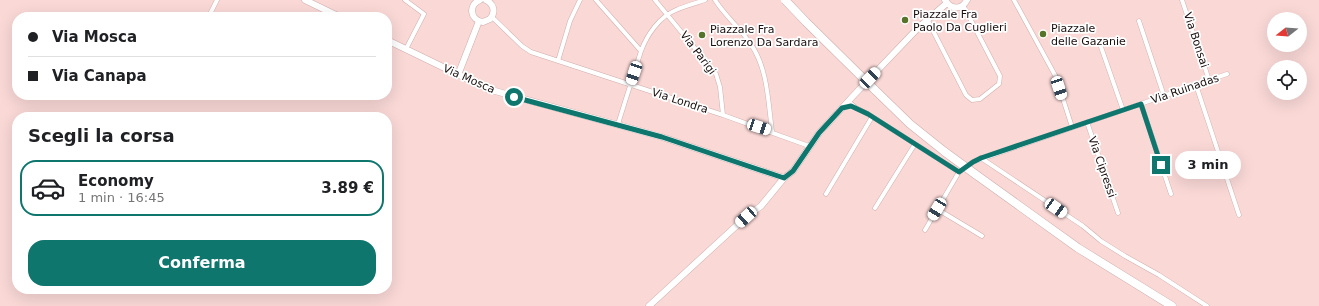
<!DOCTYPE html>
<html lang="it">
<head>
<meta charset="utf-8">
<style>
	:root { --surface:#fff; --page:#f6f6f6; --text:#202124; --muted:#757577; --line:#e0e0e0; --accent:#0f766e }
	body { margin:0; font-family:"DejaVu Sans",sans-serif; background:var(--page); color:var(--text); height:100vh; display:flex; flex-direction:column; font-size:15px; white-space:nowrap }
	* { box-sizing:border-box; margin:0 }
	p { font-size:13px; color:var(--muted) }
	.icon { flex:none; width:22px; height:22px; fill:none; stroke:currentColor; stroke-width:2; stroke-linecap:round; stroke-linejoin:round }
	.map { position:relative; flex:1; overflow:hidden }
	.panel { position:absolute; left:12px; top:112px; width:380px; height:182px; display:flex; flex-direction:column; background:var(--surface); border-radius:16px; box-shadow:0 4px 16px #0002 }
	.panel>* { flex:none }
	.banner { position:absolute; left:12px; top:12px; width:380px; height:88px; border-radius:16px; box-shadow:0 4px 16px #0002; display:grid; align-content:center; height:88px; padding:0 16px; background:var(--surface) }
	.needle { width:26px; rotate:253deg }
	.controls { position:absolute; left:1267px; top:12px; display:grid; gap:8px }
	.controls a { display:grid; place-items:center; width:40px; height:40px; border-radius:50%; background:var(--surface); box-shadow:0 4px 16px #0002; font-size:20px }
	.end { position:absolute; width:18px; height:18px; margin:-9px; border:5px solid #0f766e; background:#fff; box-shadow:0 0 0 2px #fff }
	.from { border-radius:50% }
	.bubble { position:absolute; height:28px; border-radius:14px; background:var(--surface); box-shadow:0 4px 16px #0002; font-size:13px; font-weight:700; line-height:28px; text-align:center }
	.car { position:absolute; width:12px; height:24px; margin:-12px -6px; border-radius:5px; box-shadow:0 0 3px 1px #0007; background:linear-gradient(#fff 24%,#345 0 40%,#fff 0 76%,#345 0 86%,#fff 0) }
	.banner b { display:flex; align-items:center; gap:14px; height:38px; font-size:15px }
	.banner b+b { border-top:1px solid var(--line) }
	.banner i { width:10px; height:10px; background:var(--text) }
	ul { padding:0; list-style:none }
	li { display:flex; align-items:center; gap:12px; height:56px; margin:0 8px 6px; padding:0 8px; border:2px solid var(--line); border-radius:16px }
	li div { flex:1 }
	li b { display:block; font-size:15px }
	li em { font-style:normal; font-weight:700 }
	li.current { border-color:var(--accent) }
	li>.icon { width:36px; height:36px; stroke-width:1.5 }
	h2 { padding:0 16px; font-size:18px; line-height:48px }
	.primary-button { display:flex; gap:8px; margin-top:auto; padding:8px 16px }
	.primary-button a { flex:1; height:46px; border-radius:16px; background:var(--accent); color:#fff; font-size:16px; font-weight:700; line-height:46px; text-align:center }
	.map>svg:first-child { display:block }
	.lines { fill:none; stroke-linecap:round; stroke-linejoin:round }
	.street-casing { stroke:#cfafae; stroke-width:5 }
	.secondary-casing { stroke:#cfafae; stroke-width:7 }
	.highway-casing { stroke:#cfafae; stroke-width:9 }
	.street { stroke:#fff; stroke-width:4 }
	.secondary { stroke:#fff; stroke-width:6 }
	.highway { stroke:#fff; stroke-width:8 }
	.highway-bridge-casing { stroke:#cfafae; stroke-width:9; stroke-linecap:butt }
	.highway-bridge { stroke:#fff; stroke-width:8 }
	.route { stroke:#0f766e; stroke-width:5 }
	.poi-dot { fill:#557329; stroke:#fff; stroke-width:1.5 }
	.labels { text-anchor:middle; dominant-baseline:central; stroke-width:3.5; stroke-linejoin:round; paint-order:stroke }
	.poi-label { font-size:11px; fill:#1a0f0f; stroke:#fff; text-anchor:start }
	.street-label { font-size:11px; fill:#1a0f0f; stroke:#fff }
</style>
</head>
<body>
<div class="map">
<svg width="1319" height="306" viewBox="0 0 1319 306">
	<rect width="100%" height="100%" fill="#f9d8d6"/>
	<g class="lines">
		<defs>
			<path id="street" d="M405 0 424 14 406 49
				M596 0 641 51
				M655 0 716 74 720 87 723 115
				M715 0C725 16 740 28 750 43 768 68 768 102 772 131
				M1014 0 1056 77 1072 127
				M1182 0 1209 80
				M211 12 217 0
				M492 17 522 46 531 52 723 115 809 146
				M927 19 966 95 972 100 980 99 999 84 1000 76 963 5
				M1139 21 1164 96
				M1101 47 1123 110
				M558 61 570 21 580 0
				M1196 85 1239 215
				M848 101 856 108 868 114 959 172
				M1141 104 1171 194
				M1087 122 1118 213
				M618 124 641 51C647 35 659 17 676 10 685 6 696 3 705 0
				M981 158 1083 226 1101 241 1125 256 1159 275 1207 306
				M826 194 872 117
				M875 208 915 144
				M937 209 982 236
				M925 230 959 172 973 162 1227 74"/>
			<path id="secondary" d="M305 0 340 17
				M480 0C468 5 470 20 483 22L490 19C496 12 494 4 486 0
				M945 0C951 10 962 10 967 0
				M387 40 488 89 662 137 784 178
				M458 75 479 21
				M649 306 746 217 761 206 784 178 793 171 819 133 854 95 918 28 947 3"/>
			<path id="highway" d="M874 89 910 124 945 152
				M975 174 1078 248 1172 306"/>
		</defs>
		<use href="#street" class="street-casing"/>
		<use href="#secondary" class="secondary-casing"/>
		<use href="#highway" class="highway-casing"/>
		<use href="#street" class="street"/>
		<use href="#secondary" class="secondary"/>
		<use href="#highway" class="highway"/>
		<defs>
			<path id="highway-bridge" d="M785 0 806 22 874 89
				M945 152 975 174"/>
		</defs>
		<use href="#highway-bridge" class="highway-bridge-casing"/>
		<use href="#highway-bridge" class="highway-bridge"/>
	</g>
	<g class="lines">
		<path class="route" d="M514 97 662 137 784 178 793 171 819 133 842 108 851 106 868 114 959 172 973 162 981 158 1141 104 1161 165"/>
	</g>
	<g class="poi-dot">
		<circle cx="905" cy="20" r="4"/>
		<circle cx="1043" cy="34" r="4"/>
		<circle cx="702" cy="35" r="4"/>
	</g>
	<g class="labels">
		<g class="poi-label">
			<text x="913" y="14">Piazzale Fra<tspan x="913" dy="13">Paolo Da Cuglieri</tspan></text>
			<text x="1051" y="28">Piazzale<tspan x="1051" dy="13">delle Gazanie</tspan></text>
			<text x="710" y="29">Piazzale Fra<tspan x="710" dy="13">Lorenzo Da Sardara</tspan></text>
		</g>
		<g class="street-label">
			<text transform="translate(1196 40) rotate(72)">Via Bonsai</text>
			<text transform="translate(698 53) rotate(53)">Via Parigi</text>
			<text transform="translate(469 79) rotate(24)">Via Mosca</text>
			<text transform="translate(1185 89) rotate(-19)">Via Ruinadas</text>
			<text transform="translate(680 101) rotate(18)">Via Londra</text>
			<text transform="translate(1102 167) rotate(71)">Via Cipressi</text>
		</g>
	</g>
</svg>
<div class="controls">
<a><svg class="needle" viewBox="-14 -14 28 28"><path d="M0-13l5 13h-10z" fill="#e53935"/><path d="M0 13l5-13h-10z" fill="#757577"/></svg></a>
<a><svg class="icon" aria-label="locate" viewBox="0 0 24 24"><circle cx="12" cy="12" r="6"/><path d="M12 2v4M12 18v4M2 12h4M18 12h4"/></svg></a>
</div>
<i class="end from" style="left:514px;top:97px"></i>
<i class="end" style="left:1161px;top:165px"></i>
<div class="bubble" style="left:1175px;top:151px;width:66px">3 min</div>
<i class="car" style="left:634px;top:73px;rotate:198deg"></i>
<i class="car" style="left:870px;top:78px;rotate:44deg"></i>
<i class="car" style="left:1059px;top:88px;rotate:162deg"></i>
<i class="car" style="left:759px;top:127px;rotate:108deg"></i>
<i class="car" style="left:1056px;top:208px;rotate:124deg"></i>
<i class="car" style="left:937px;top:209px;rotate:211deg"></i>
<i class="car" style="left:746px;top:217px;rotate:228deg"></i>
<div class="banner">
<b><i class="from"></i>Via Mosca</b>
<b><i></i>Via Canapa</b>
</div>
<section class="panel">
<h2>Scegli la corsa</h2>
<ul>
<li class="current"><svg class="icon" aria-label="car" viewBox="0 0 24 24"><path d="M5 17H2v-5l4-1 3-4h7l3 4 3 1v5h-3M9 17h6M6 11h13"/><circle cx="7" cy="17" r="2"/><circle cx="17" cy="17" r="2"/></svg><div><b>Economy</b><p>1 min · 16:45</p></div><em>3.89 €</em></li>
</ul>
<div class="primary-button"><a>Conferma</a></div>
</section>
</div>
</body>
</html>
